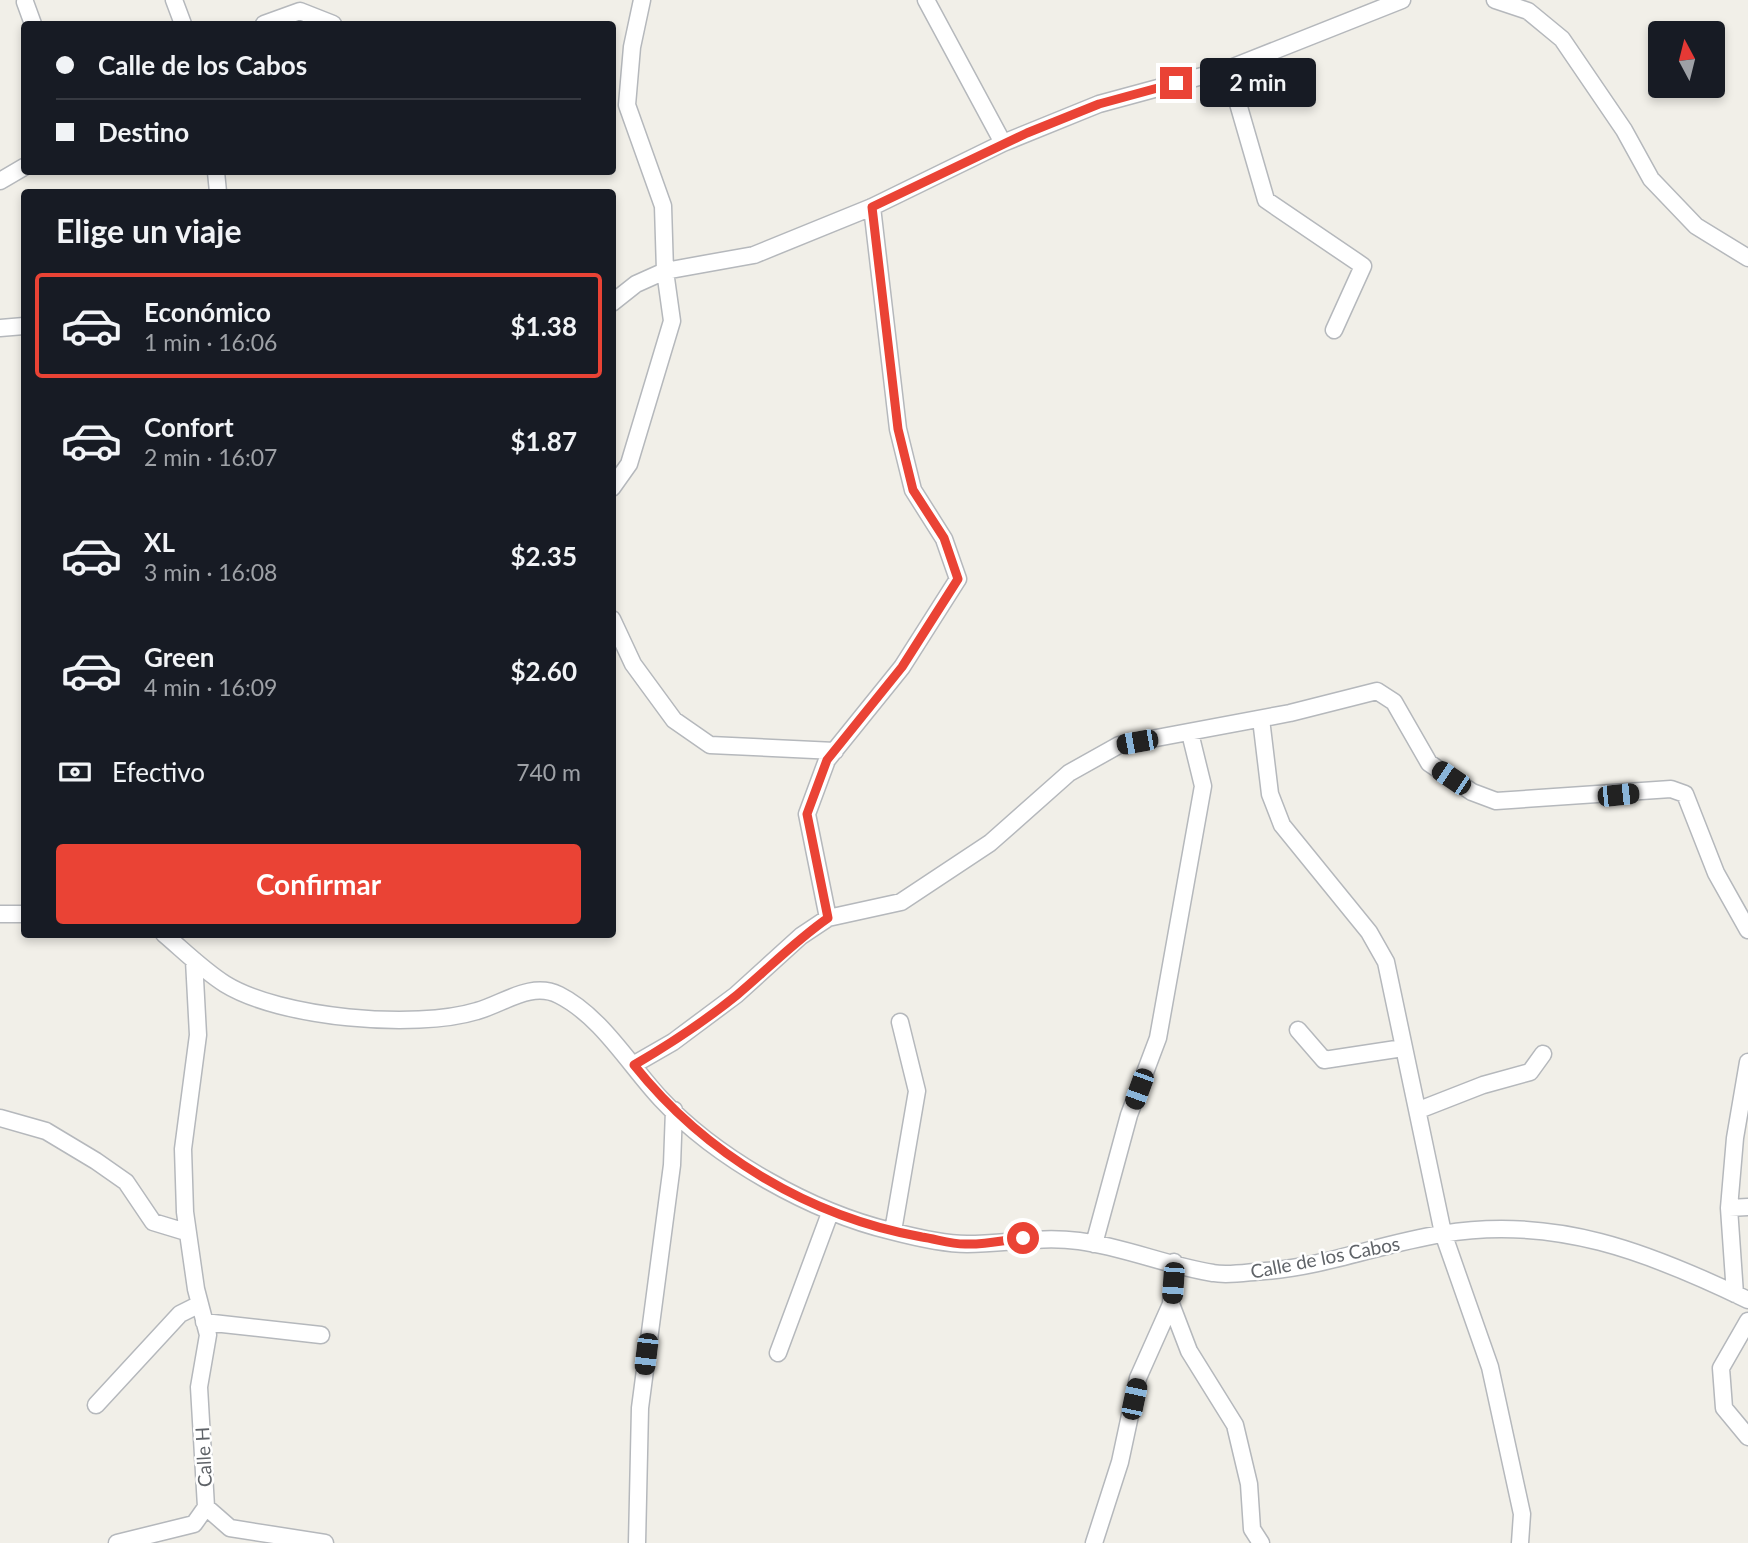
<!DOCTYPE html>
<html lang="es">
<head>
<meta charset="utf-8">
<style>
	:root { --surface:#171b24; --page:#20242c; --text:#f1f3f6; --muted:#9ea1a6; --line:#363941; --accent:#ea4335 }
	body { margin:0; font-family:Lato,sans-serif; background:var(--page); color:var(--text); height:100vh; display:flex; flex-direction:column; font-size:26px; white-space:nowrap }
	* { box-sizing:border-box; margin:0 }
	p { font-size:23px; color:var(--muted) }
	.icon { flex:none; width:38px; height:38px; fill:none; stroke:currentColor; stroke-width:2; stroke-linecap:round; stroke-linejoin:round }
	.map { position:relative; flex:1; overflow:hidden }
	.panel { position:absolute; left:21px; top:189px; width:595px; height:749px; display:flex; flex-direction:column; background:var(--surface); border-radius:7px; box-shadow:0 4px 10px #0003 }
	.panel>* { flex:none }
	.hud { position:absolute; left:21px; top:21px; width:595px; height:154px; border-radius:7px; box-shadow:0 4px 10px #0003; display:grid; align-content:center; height:154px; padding:0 35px; background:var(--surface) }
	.needle { width:46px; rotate:353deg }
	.fabs { position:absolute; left:1648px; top:21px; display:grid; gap:14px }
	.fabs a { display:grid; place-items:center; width:77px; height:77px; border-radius:7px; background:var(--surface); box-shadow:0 4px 10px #0003; font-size:35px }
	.end { position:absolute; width:32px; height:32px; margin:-16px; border:9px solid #ea4335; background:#fff; box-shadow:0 0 0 4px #fff }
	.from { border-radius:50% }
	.bubble { position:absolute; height:49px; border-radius:7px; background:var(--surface); box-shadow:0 4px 10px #0003; font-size:23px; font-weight:700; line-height:49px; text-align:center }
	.car { position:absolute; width:21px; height:42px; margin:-21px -10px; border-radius:9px; box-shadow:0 0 5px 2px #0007; background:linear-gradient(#222 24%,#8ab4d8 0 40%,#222 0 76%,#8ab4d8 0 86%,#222 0) }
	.hud b { display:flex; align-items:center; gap:24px; height:66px; font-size:26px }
	.hud b+b { border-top:2px solid var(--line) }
	.hud i { width:18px; height:18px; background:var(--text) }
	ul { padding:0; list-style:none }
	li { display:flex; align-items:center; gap:21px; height:105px; margin:0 14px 10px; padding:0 21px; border:4px solid transparent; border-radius:7px }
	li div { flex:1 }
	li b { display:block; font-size:26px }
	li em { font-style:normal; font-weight:700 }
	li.current { border-color:var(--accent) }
	li>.icon { width:63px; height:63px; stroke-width:1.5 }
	h2 { padding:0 35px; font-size:32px; line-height:84px }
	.pay { display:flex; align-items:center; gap:18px; height:77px; padding:0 35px; font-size:26px }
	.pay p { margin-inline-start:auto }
	.primary-button { display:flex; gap:14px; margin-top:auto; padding:14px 35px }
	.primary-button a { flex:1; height:80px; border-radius:7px; background:var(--accent); color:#fff; font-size:28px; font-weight:700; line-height:80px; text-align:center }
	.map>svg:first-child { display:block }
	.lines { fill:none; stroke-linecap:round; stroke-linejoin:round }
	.minor-casing { stroke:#b5b8bc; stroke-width:19 }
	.minor { stroke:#fff; stroke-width:16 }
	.route { stroke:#ea4335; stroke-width:9 }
	.labels { text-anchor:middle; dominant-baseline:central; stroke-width:5; stroke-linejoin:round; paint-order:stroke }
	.street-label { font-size:19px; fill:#5f6368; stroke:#fff }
</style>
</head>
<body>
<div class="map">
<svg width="1748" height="1543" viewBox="0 0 1748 1543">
	<rect width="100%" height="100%" fill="#f1efe8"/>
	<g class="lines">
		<defs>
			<path id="minor" d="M174 0 183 24
				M926 0 1003 143
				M1495 0 1528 11 1562 39 1624 130 1651 179 1696 226 1748 258
				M25 2 33 24
				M264 24 300 11 333 24
				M1228 69 1266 200 1363 266 1334 330
				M216 172 218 192
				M0 181 24 167
				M612 303 636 284 665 271 754 255 872 207 1003 143 1099 104 1228 69 1402 0
				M0 328 24 326
				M612 488 629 464 672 321 665 271 663 206 627 105 632 47 642 0
				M612 619 633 664 674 720 710 745 835 751
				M1261 719 1270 794 1282 825 1369 932 1386 962 1443 1233 1490 1367 1522 1514 1520 1543
				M0 914H24
				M828 918 807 814 827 760 902 667 958 579 944 539 913 490 898 429 872 207
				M164 934C184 951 203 970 225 984 280 1018 415 1030 477 1011 503 1004 531 981 559 995 601 1016 630 1066 661 1099 717 1159 812 1212 891 1231 914 1237 943 1244 967 1244 1006 1244 1039 1236 1079 1241 1125 1247 1168 1266 1213 1273 1229 1276 1248 1272 1265 1271 1324 1267 1383 1243 1442 1234 1554 1215 1649 1252 1748 1300
				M194 960 198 1035 183 1149 185 1212 196 1289 208 1335 199 1387 206 1507 230 1528 325 1543
				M1298 1030 1324 1060 1403 1048
				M633 1065 673 1042 736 995 801 936 828 918 901 902 990 843 1069 773 1119 745 1290 713 1377 691 1394 702 1429 763 1472 792 1496 801 1671 789 1685 794 1716 873 1748 930
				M1419 1110 1483 1085 1530 1072 1543 1054
				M0 1118 46 1131 96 1161 126 1182 153 1222 186 1232
				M1729 1208 1748 1207
				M893 1231 917 1091 900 1022
				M1094 1244 1129 1115 1158 1038 1203 786 1190 733
				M1735 1294 1729 1208 1735 1138 1748 1062
				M1171 1304 1189 1351 1235 1425 1249 1484 1252 1529 1261 1543
				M1748 1321 1721 1368 1724 1408 1748 1437
				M204 1322 321 1335
				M778 1353 830 1213
				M96 1405 180 1314 200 1304
				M117 1543 194 1524 206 1507
				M637 1543 640 1408 672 1165 674 1110
				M1094 1543 1120 1462 1138 1378 1171 1304 1174 1262"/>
		</defs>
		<use href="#minor" class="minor-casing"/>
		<use href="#minor" class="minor"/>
	</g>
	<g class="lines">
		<path class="route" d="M1023 1238C1005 1240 984 1245 965 1244 951 1244 936 1239 922 1237 809 1217 705 1154 634 1065 670 1044 705 1021 737 995 768 969 795 941 828 918L807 814 827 760 902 667 958 579 944 538 913 490 898 429 872 207 1027 133 1099 104 1176 83"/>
	</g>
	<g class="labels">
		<g class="street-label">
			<text transform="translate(1325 1257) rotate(-11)">Calle de los Cabos</text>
			<text transform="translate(203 1457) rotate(-93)">Calle H</text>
		</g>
	</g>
</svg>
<div class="fabs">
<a><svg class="needle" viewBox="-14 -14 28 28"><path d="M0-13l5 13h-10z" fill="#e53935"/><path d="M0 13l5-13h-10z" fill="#9ea1a6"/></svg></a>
</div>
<i class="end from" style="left:1023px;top:1238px"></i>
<i class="end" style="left:1176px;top:83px"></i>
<div class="bubble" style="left:1200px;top:58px;width:116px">2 min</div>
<i class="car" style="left:1137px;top:742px;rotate:260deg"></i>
<i class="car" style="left:1451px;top:778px;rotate:304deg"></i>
<i class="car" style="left:1618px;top:795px;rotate:84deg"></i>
<i class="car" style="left:1139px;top:1089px;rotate:200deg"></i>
<i class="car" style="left:1173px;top:1283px;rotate:184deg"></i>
<i class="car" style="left:646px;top:1354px;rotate:187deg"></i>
<i class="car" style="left:1134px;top:1399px;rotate:12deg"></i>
<div class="hud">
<b><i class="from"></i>Calle de los Cabos</b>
<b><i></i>Destino</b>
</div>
<section class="panel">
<h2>Elige un viaje</h2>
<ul>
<li class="current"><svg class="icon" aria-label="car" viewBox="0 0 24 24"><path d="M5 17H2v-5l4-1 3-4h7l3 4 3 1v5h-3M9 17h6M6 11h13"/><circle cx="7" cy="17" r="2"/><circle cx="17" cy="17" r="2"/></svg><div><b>Económico</b><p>1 min · 16:06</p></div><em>$1.38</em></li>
<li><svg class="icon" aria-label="car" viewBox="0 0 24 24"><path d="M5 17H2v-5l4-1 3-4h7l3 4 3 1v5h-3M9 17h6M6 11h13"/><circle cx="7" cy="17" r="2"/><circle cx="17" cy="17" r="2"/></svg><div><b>Confort</b><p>2 min · 16:07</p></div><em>$1.87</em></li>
<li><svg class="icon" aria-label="car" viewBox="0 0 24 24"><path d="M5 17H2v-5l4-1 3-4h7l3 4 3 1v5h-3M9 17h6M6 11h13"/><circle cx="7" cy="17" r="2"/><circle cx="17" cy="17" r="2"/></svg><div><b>XL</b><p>3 min · 16:08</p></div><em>$2.35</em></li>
<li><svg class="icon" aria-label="car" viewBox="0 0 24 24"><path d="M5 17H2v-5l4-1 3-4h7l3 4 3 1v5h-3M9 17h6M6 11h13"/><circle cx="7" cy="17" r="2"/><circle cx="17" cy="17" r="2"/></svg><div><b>Green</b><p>4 min · 16:09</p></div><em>$2.60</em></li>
</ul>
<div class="pay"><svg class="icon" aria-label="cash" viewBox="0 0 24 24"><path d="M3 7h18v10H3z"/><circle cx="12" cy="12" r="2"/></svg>Efectivo<p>740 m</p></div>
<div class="primary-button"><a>Confirmar</a></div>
</section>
</div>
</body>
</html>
